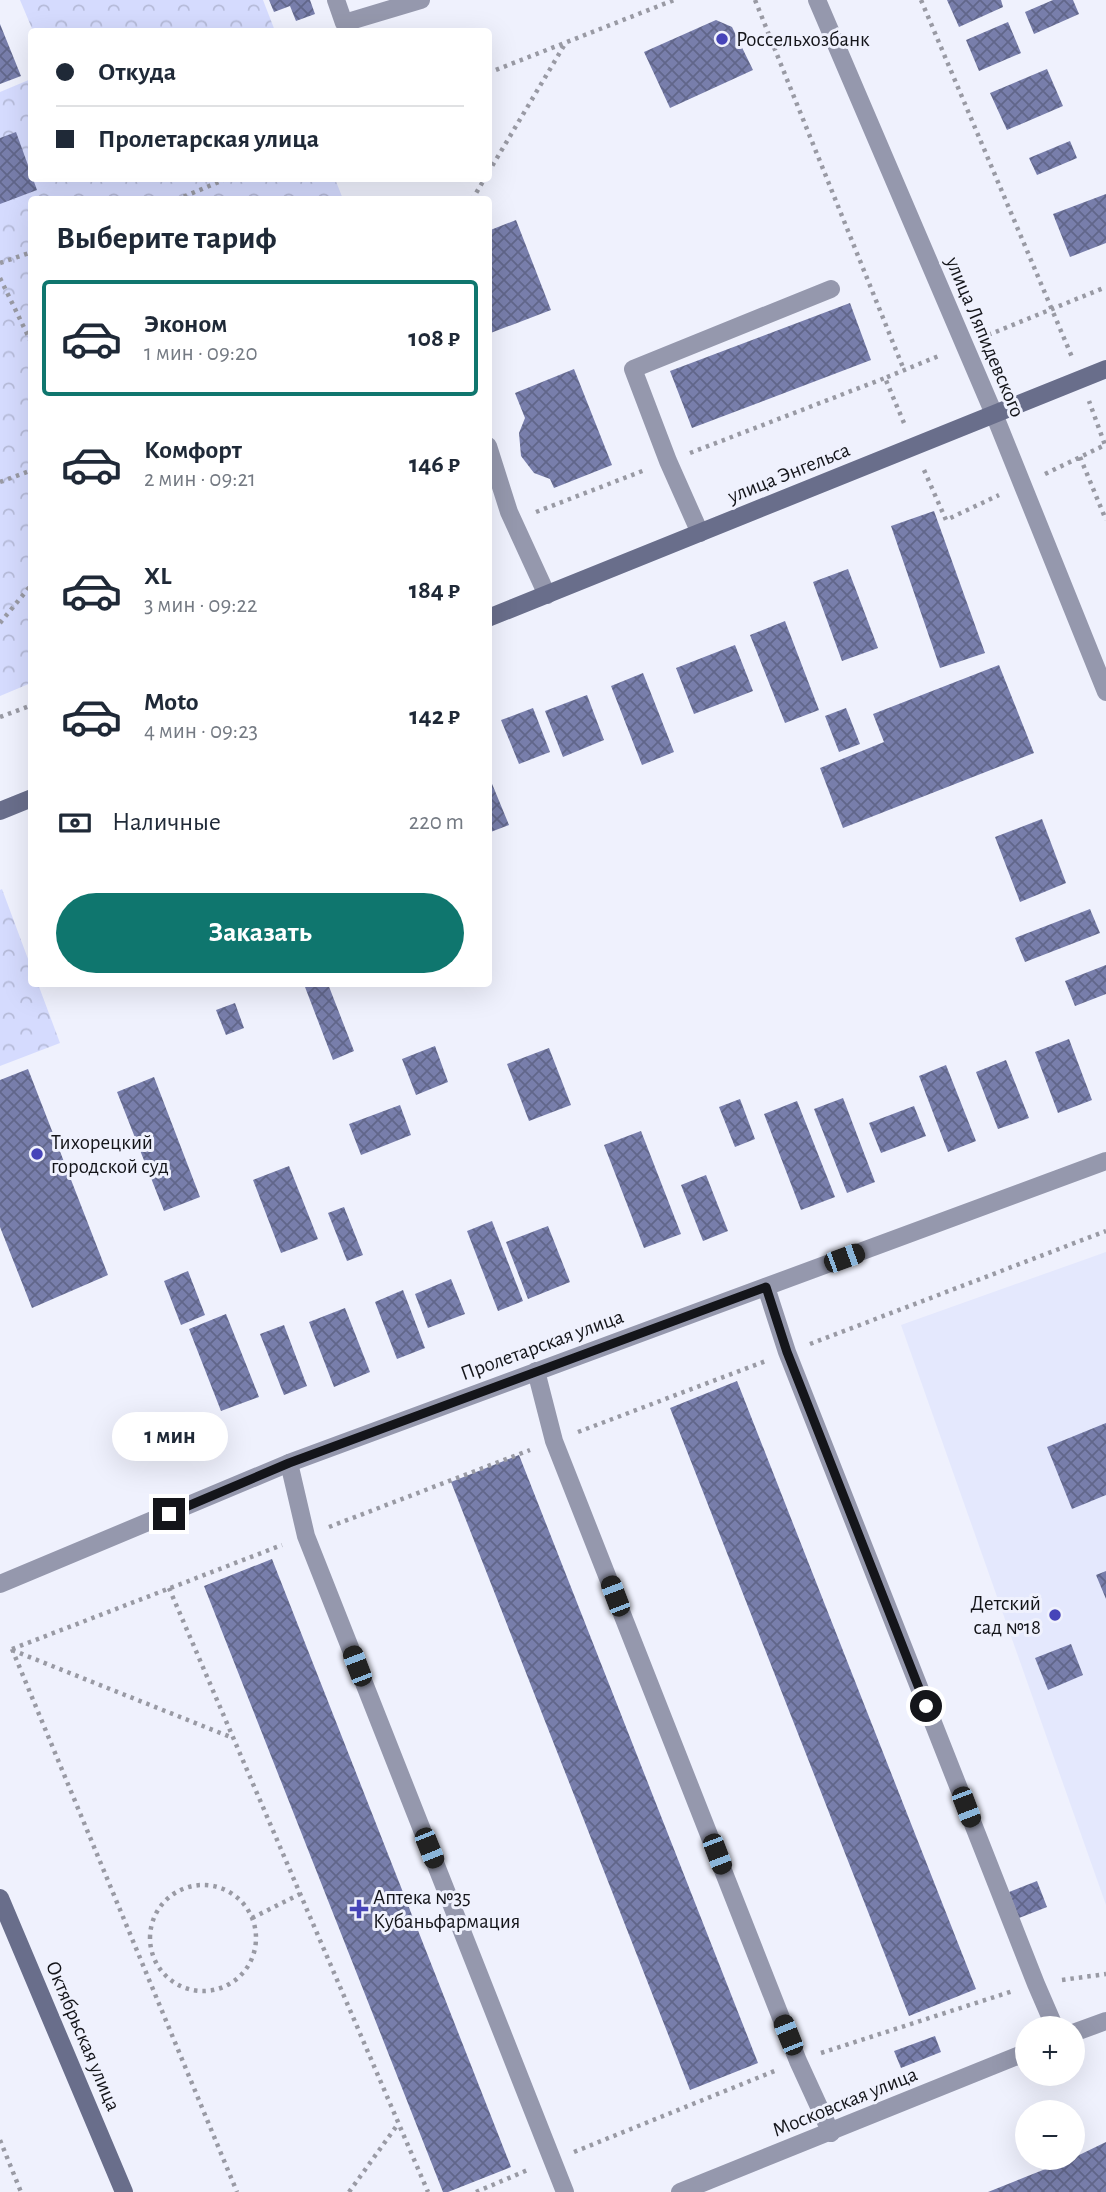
<!DOCTYPE html>
<html lang="ru">
<head>
<meta charset="utf-8">
<style>
	:root { --surface:#fff; --page:#f6f6f7; --text:#1f2937; --muted:#747a83; --line:#e0e1e3; --accent:#0f766e }
	body { margin:0; font-family:"Alegreya Sans",sans-serif; background:var(--page); color:var(--text); height:100vh; display:flex; flex-direction:column; font-size:26px; white-space:nowrap }
	* { box-sizing:border-box; margin:0 }
	p { font-size:23px; color:var(--muted) }
	.icon { flex:none; width:38px; height:38px; fill:none; stroke:currentColor; stroke-width:2; stroke-linecap:round; stroke-linejoin:round }
	.map { position:relative; flex:1; overflow:hidden }
	.details { position:absolute; left:28px; top:196px; width:464px; height:791px; display:flex; flex-direction:column; background:var(--surface); border-radius:7px; box-shadow:0 7px 28px #0002 }
	.details>* { flex:none }
	.banner { position:absolute; left:28px; top:28px; width:464px; height:154px; border-radius:7px; box-shadow:0 7px 28px #0002; display:grid; align-content:center; height:154px; padding:0 28px; background:var(--surface) }
	.fabs { position:absolute; left:1015px; top:2016px; display:grid; gap:14px }
	.fabs a { display:grid; place-items:center; width:70px; height:70px; border-radius:50%; background:var(--surface); box-shadow:0 7px 28px #0002; font-size:35px }
	.end { position:absolute; width:32px; height:32px; margin:-16px; border:9px solid #14151a; background:#fff; box-shadow:0 0 0 4px #fff }
	.from { border-radius:50% }
	.bubble { position:absolute; height:49px; border-radius:24px; background:var(--surface); box-shadow:0 7px 28px #0002; font-size:23px; font-weight:700; line-height:49px; text-align:center }
	.car { position:absolute; width:21px; height:42px; margin:-21px -10px; border-radius:9px; box-shadow:0 0 5px 2px #0007; background:linear-gradient(#222 24%,#8ab4d8 0 40%,#222 0 76%,#8ab4d8 0 86%,#222 0) }
	.banner b { display:flex; align-items:center; gap:24px; height:66px; font-size:26px }
	.banner b+b { border-top:2px solid var(--line) }
	.banner i { width:18px; height:18px; background:var(--text) }
	ul { padding:0; list-style:none }
	li { display:flex; align-items:center; gap:21px; height:116px; margin:0 14px 10px; padding:0 14px; border:4px solid transparent; border-radius:7px }
	li div { flex:1 }
	li b { display:block; font-size:26px }
	li em { font-style:normal; font-weight:700 }
	li.selected { border-color:var(--accent) }
	li>.icon { width:63px; height:63px; stroke-width:1.5 }
	h2 { padding:0 28px; font-size:32px; line-height:84px }
	.pay { display:flex; align-items:center; gap:18px; height:77px; padding:0 28px; font-size:26px }
	.pay p { margin-inline-start:auto }
	.cta { display:flex; gap:14px; margin-top:auto; padding:14px 28px }
	.cta a { flex:1; height:80px; border-radius:42px; background:var(--accent); color:#fff; font-size:28px; font-weight:700; line-height:80px; text-align:center }
	.map>svg:first-child { display:block }
	.built { fill:#e4e8fd }
	.park { fill:url(#park-crowns) }
	.building { fill:url(#building-cross-hatch) }
	.lines { fill:none; stroke-linecap:round; stroke-linejoin:round }
	.path { stroke:#999aa4; stroke-width:4.5; stroke-dasharray:3.5 5; stroke-linecap:butt }
	.lane { stroke:#9598ad; stroke-width:18 }
	.street { stroke:#9598ad; stroke-width:18 }
	.secondary { stroke:#696e8b; stroke-width:18 }
	.route { stroke:#14151a; stroke-width:9 }
	.poi-dot { fill:#4644b9; stroke:#eff1fd; stroke-width:2.5 }
	.labels { text-anchor:middle; dominant-baseline:central; stroke-width:6; stroke-linejoin:round; paint-order:stroke }
	.poi-label { font-size:21px; fill:#14151a; stroke:#eff1fd; text-anchor:start }
	.street-label { font-size:21px; fill:#14151a; stroke:#eff1fd }
</style>
</head>
<body>
<div class="map">
<svg width="1106" height="2192" viewBox="0 0 1106 2192">
	<defs>
		<pattern id="park-crowns" width="20" height="18" patternUnits="userSpaceOnUse" patternTransform="scale(1.75)"><rect width="20" height="18" fill="#d5dbfe"/><path d="M2 6a3 3 0 1 1 6 0M12 15a3 3 0 1 1 6 0" fill="none" stroke="#b6bbd9"/></pattern>
		<pattern id="building-cross-hatch" width="8" height="8" patternUnits="userSpaceOnUse" patternTransform="scale(1.75)"><rect width="8" height="8" fill="#787eab"/><path d="M0 0l8 8M0 8l8-8" fill="none" stroke="#61668a"/></pattern>
	</defs>
	<rect width="100%" height="100%" fill="#eff1fd"/>
	<path class="built" d="M1106 1252V1905L901 1325Z"/>
	<path class="park" d="M20 0H263L275 31H33Z
		M31 79 32 178 335 179 343 199 32 200 31 683 0 696V92Z
		M2 889 31 967 32 984H38L60 1043 0 1066V890Z"/>
	<path class="building" d="M269 0H310L315 14 296 21 290 6 274 12Z
		M947 0H1001L1003 7 959 27Z
		M1053 0H1073L1079 14 1034 34 1025 12Z
		M716 20 732 27 753 70 670 108 644 52Z
		M1008 22 1021 53 979 71 966 40Z
		M0 24 21 76 0 84Z
		M1047 69 1063 106 1007 130 990 93Z
		M16 132 37 190 0 204V138Z
		M1070 141 1077 158 1037 175 1029 158Z
		M1106 194V243L1070 257 1053 214Z
		M516 220 551 310 488 334V231Z
		M850 303 871 360 692 428 670 371Z
		M574 369 612 465 554 488 550 479 534 473 521 456 519 433 525 418 515 393Z
		M934 511 985 653 940 668 891 526Z
		M848 569 878 648 842 661 813 582Z
		M785 621 819 710 785 723 750 635Z
		M735 645 753 691 694 714 676 668Z
		M999 665 1034 753 843 828 820 768 884 742 873 714Z
		M643 673 674 752 642 765 611 686Z
		M587 695 604 740 563 757 545 711Z
		M533 708 550 752 519 764 501 720Z
		M846 708 860 744 839 752 825 716Z
		M488 774 509 825 488 833Z
		M1042 819 1066 883 1020 902 995 837Z
		M1090 909 1100 933 1025 962 1015 938Z
		M1106 965V994L1075 1006 1065 981Z
		M314 984H328L354 1051 333 1060 305 987Z
		M235 1003 244 1028 226 1035 216 1010Z
		M1069 1039 1092 1100 1058 1113 1035 1052Z
		M435 1046 448 1082 416 1095 402 1059Z
		M549 1048 571 1105 529 1121 507 1064Z
		M1006 1060 1029 1118 998 1129 976 1072Z
		M946 1065 976 1141 948 1152 919 1076Z
		M28 1069 108 1275 32 1308 0 1227V1080Z
		M154 1077 200 1197 164 1211 117 1092Z
		M843 1098 875 1182 847 1193 814 1109Z
		M740 1099 755 1139 735 1147 719 1107Z
		M797 1101 835 1197 801 1210 764 1114Z
		M400 1105 411 1135 361 1155 349 1124Z
		M914 1106 926 1136 881 1153 869 1123Z
		M641 1131 681 1234 644 1248 604 1145Z
		M289 1166 318 1239 281 1253 253 1180Z
		M706 1175 728 1231 703 1241 681 1185Z
		M344 1207 363 1255 347 1261 328 1213Z
		M492 1221 523 1301 498 1311 467 1231Z
		M548 1226 570 1282 528 1299 506 1242Z
		M188 1271 205 1315 181 1325 164 1281Z
		M451 1279 465 1314 428 1328 415 1294Z
		M403 1290 425 1348 397 1359 375 1302Z
		M345 1308 370 1372 334 1387 309 1322Z
		M226 1314 259 1397 221 1411 189 1329Z
		M284 1325 307 1386 284 1395 260 1334Z
		M737 1381 976 1989 909 2016 670 1408Z
		M1106 1423V1495L1072 1509 1047 1447Z
		M519 1455 758 2063 690 2090 451 1482Z
		M272 1559 511 2167 448 2192H443L204 1586Z
		M1106 1571V1599L1096 1575Z
		M1071 1644 1083 1675 1048 1690 1035 1658Z
		M1037 1881 1047 1907 1019 1918 1009 1892Z
		M935 2036 941 2052 901 2068 894 2051Z
		M1106 2142V2192H988L1073 2158Z"/>
	<g class="lines">
		<path class="path" d="M755 0 904 370
			M921 0 1072 357
			M488 73 674 0
			M488 173 565 44
			M176 200 228 178
			M472 200 485 178
			M0 263 32 252
			M0 278 32 344
			M988 335 1106 287
			M904 423 885 378 941 355
			M690 453 885 378
			M1080 457 1106 520
			M924 470 946 520 999 495
			M1045 474 1105 445 1089 401
			M0 482 32 470
			M536 512 645 470
			M0 623 32 584
			M0 717 32 705
			M810 1344 1106 1231
			M578 1432 766 1361
			M329 1527 530 1450
			M169 1588 428 2192
			M12 1649 282 1545
			M12 1649 237 2192
			M12 1650 233 1738
			M150 1938a53 53 0 1 1 106 0a53 53 0 1 1-106 0Z
			M252 1918 300 1894
			M1062 1980 1106 1974
			M821 2053 1013 1991
			M0 2140 21 2192
			M574 2152 777 2070
			M349 2192 398 2124
			M476 2192 530 2169"/>
		<path class="lane" d="M336 0 344 23 421 0
			M488 446 509 512 547 595
			M700 533 668 461 633 369 831 289
			M766 1287 787 1352 1036 1984 1055 2028
			M536 1371 554 1441 798 2061 831 2133
			M289 1463 306 1536 565 2192"/>
		<path class="street" d="M817 0 994 414 1106 692
			M0 1584 289 1463 1106 1161
			M1073 2033 1106 2021
			M680 2192 1027 2052"/>
		<path class="secondary" d="M488 618 1106 369
			M0 811 32 798
			M0 1898 124 2192"/>
	</g>
	<g class="lines">
		<path class="route" d="M169 1514 289 1463 766 1287 787 1352 926 1706"/>
	</g>
	<g class="poi-dot">
		<circle cx="722" cy="39" r="7"/>
		<circle cx="37" cy="1154" r="7"/>
		<circle cx="1055" cy="1615" r="7"/>
		<path d="M355.5 1898.5h7v7h7v7h-7v7h-7v-7h-7v-7h7z"/>
	</g>
	<g class="labels">
		<g class="poi-label">
			<text x="736" y="39">Россельхозбанк</text>
			<text x="51" y="1142">Тихорецкий<tspan x="51" dy="24">городской суд</tspan></text>
			<text x="1041" y="1603" text-anchor="end">Детский<tspan x="1041" dy="24">сад №18</tspan></text>
			<text x="373" y="1897">Аптека №35<tspan x="373" dy="24">Кубаньфармация</tspan></text>
		</g>
		<g class="street-label">
			<text transform="translate(985 337) rotate(67)">улица Ляпидевского</text>
			<text transform="translate(789 473) rotate(-22)">улица Энгельса</text>
			<text transform="translate(542 1345) rotate(-20)">Пролетарская улица</text>
			<text transform="translate(83 2036) rotate(67)">Октябрьская улица</text>
			<text transform="translate(845 2102) rotate(-22)">Московская улица</text>
		</g>
	</g>
</svg>
<div class="fabs">
<a>+</a>
<a>−</a>
</div>
<i class="end from" style="left:926px;top:1706px"></i>
<i class="end" style="left:169px;top:1514px"></i>
<div class="bubble" style="left:112px;top:1412px;width:116px">1 мин</div>
<i class="car" style="left:844px;top:1258px;rotate:70deg"></i>
<i class="car" style="left:615px;top:1596px;rotate:339deg"></i>
<i class="car" style="left:357px;top:1666px;rotate:339deg"></i>
<i class="car" style="left:966px;top:1807px;rotate:159deg"></i>
<i class="car" style="left:429px;top:1848px;rotate:158deg"></i>
<i class="car" style="left:717px;top:1854px;rotate:159deg"></i>
<i class="car" style="left:788px;top:2035px;rotate:338deg"></i>
<div class="banner">
<b><i class="from"></i>Откуда</b>
<b><i></i>Пролетарская улица</b>
</div>
<section class="details">
<h2>Выберите тариф</h2>
<ul>
<li class="selected"><svg class="icon" aria-label="car" viewBox="0 0 24 24"><path d="M5 17H2v-5l4-1 3-4h7l3 4 3 1v5h-3M9 17h6M6 11h13"/><circle cx="7" cy="17" r="2"/><circle cx="17" cy="17" r="2"/></svg><div><b>Эконом</b><p>1 мин · 09:20</p></div><em>108 ₽</em></li>
<li><svg class="icon" aria-label="car" viewBox="0 0 24 24"><path d="M5 17H2v-5l4-1 3-4h7l3 4 3 1v5h-3M9 17h6M6 11h13"/><circle cx="7" cy="17" r="2"/><circle cx="17" cy="17" r="2"/></svg><div><b>Комфорт</b><p>2 мин · 09:21</p></div><em>146 ₽</em></li>
<li><svg class="icon" aria-label="car" viewBox="0 0 24 24"><path d="M5 17H2v-5l4-1 3-4h7l3 4 3 1v5h-3M9 17h6M6 11h13"/><circle cx="7" cy="17" r="2"/><circle cx="17" cy="17" r="2"/></svg><div><b>XL</b><p>3 мин · 09:22</p></div><em>184 ₽</em></li>
<li><svg class="icon" aria-label="car" viewBox="0 0 24 24"><path d="M5 17H2v-5l4-1 3-4h7l3 4 3 1v5h-3M9 17h6M6 11h13"/><circle cx="7" cy="17" r="2"/><circle cx="17" cy="17" r="2"/></svg><div><b>Moto</b><p>4 мин · 09:23</p></div><em>142 ₽</em></li>
</ul>
<div class="pay"><svg class="icon" aria-label="cash" viewBox="0 0 24 24"><path d="M3 7h18v10H3z"/><circle cx="12" cy="12" r="2"/></svg>Наличные<p>220 m</p></div>
<div class="cta"><a>Заказать</a></div>
</section>
</div>
</body>
</html>
